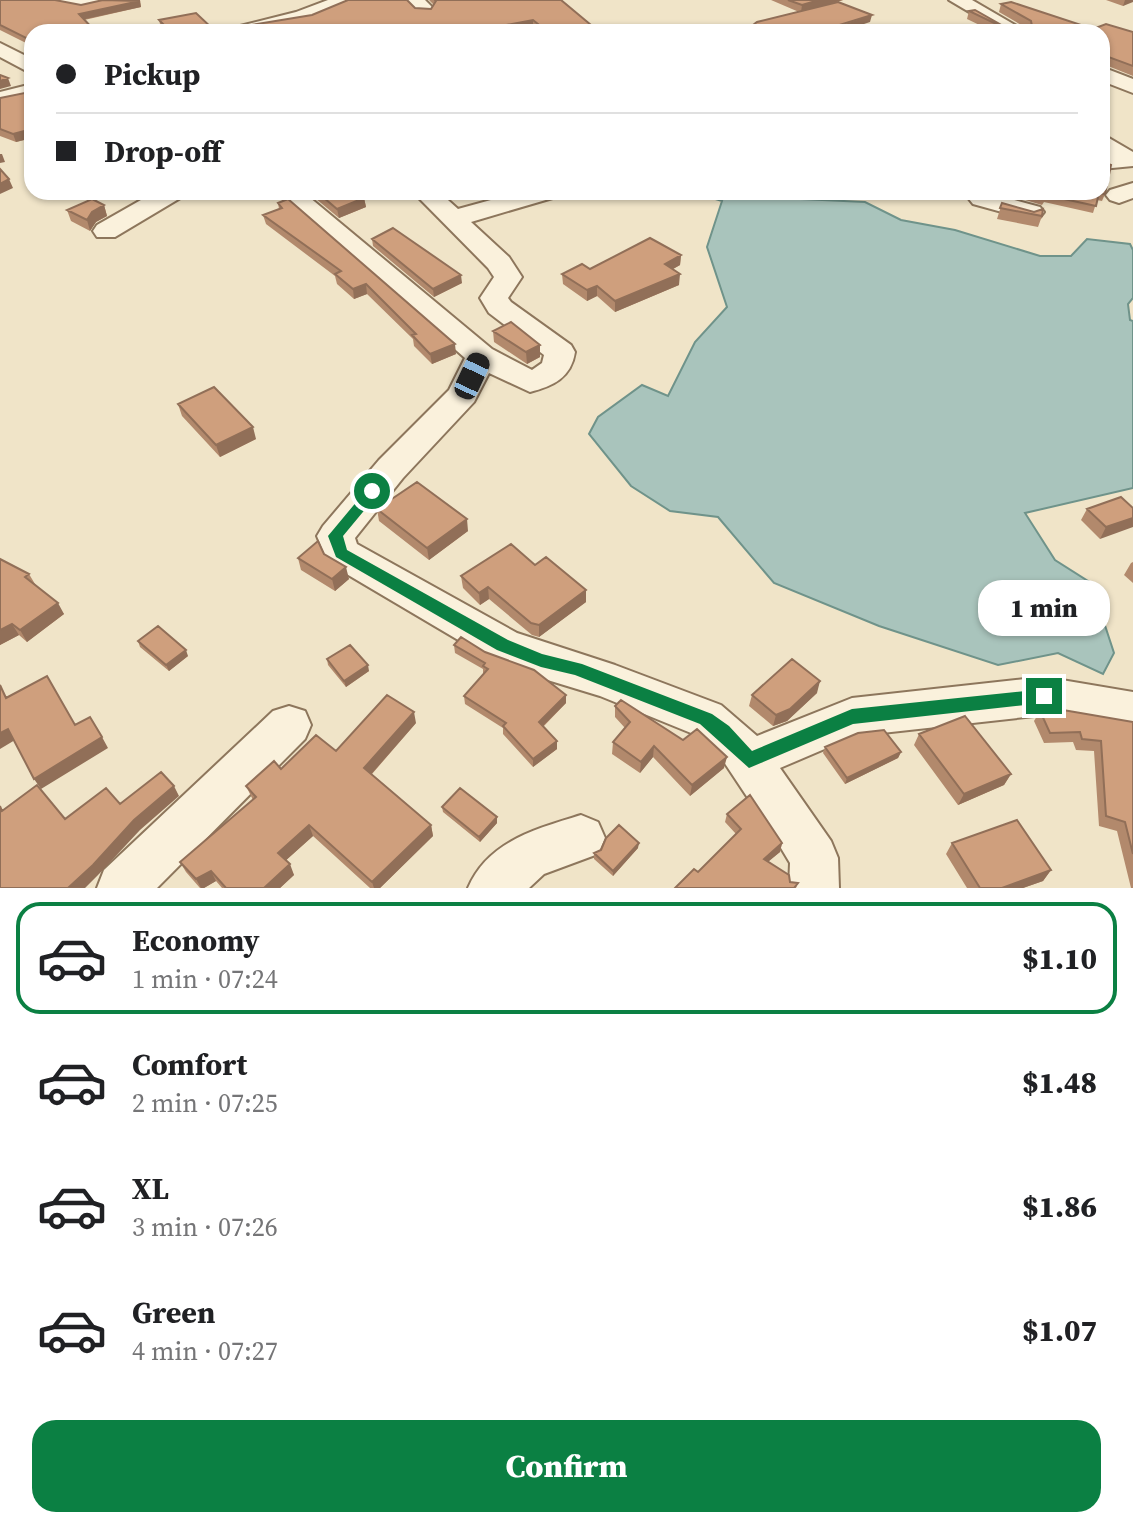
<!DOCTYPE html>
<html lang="en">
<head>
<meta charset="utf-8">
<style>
	:root { --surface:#fff; --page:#f2f2f2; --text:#202124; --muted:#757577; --line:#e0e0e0; --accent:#0b8043 }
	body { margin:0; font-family:"Source Serif 4",serif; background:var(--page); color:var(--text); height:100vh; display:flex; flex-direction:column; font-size:30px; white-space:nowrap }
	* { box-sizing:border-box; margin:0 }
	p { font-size:26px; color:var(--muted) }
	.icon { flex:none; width:44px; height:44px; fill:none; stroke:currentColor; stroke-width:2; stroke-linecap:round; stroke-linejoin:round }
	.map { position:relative; height:888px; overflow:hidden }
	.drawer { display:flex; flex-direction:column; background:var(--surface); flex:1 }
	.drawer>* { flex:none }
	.banner { position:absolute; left:24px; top:24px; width:1086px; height:176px; border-radius:24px; box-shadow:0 2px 6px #0004; display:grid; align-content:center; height:176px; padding:0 32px; background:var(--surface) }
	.end { position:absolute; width:36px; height:36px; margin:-18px; border:10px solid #0b8043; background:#fff; box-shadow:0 0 0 4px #fff }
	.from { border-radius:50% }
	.bubble { position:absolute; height:56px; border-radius:24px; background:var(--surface); box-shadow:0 2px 6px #0004; font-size:26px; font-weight:800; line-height:56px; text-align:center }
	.car { position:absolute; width:24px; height:48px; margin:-24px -12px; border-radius:10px; box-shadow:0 0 6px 2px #0007; background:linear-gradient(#222 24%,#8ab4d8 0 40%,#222 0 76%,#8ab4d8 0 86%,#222 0) }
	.banner b { display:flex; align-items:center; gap:28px; height:76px; font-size:30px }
	.banner b+b { border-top:2px solid var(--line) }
	.banner i { width:20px; height:20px; background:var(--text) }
	ul { padding:14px 0 0; list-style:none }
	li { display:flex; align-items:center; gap:24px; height:112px; margin:0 16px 12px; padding:0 16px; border:4px solid transparent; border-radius:24px }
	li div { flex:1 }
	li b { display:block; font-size:30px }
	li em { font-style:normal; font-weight:800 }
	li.active { border-color:var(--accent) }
	li>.icon { width:72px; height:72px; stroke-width:1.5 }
	.button { display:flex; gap:16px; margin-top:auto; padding:16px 32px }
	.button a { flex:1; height:92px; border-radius:24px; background:var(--accent); color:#fff; font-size:32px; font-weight:800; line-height:92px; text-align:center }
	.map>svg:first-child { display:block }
	.water { fill:#a9c4bc; stroke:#6f938a; stroke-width:2 }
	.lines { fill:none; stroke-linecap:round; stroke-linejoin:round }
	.minor-casing { stroke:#8d765c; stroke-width:4 }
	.minor { fill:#faf1dc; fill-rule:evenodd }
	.wall { fill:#b2896c }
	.shaded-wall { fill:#916f58 }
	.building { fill:#cf9f7d; stroke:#916f58; stroke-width:2 }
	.route { fill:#0b8043 }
</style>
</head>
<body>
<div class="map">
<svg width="1133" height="888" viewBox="0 0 1133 888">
	<rect width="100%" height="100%" fill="#f0e4c8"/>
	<path class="water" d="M702 192H783L801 199 865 202 901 220 955 230 1040 256H1071L1087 239 1130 244 1133 250V298L1128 304 1130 320 1133 321V488L1025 513 1055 560 1091 583 1114 653 1103 674 1058 653 998 665 879 626 774 583 718 517 670 511 631 486 589 434 598 417 642 385 668 396 695 342 727 307 707 247 722 201 705 196Z"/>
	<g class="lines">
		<defs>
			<path id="minor" d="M55 0H107L104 4 83 8 58 4Z
				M328 0H353C331 22 260 32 229 32L232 28 296 12Z
				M405 0H425L434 9 432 13H418Z
				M949 0H972L1027 32H1003Z
				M0 43 32 59V74L0 57Z
				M1102 67 1133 79V93L1102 81Z
				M32 84V97L0 105V92Z
				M1102 134 1133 152V166L1102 169V155H1106L1102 152Z
				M1133 183V198L1119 203 1110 200 1106 195 1110 190Z
				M155 192H185L182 197 115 237H97L93 231 97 225Z
				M276 192H303L492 349 532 370 542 363 544 355 489 313 480 298 494 277 488 268 413 192H439L458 209 520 192H559L556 197 471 222 509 257 522 277 508 298 511 302 571 345 575 352C571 378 553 386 530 392L489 373 474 402 403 478 355 538 357 544 517 633 615 665 721 705 757 736 852 698 1044 677 1133 692V730L1044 715 855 736 780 768 831 841 838 858 839 888H789L790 863 781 848 724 762 691 733 600 696 541 678 487 657 328 563 317 536 323 526 379 460 449 390 465 358Z
				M973 192H997L996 195 1040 207 1044 212 1040 217 1031 220 973 204 969 199Z
				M289 706 305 711 311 725 305 739 157 888H97L104 870 273 711Z
				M581 815 598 822 605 838 598 854 544 874 529 888H468C488 841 536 829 581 815Z"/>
		</defs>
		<use href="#minor" class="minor-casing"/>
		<use href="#minor" class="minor"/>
	</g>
	<path class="wall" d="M0 0 55 1 81 5 140 1 141 7 32 32V46L0 30Z
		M429 0H561L597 30V32H538L533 28 512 32H166L161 28 159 20 215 31 415 8 431 9 434 5Z
		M771 0H843L833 3 870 22 799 12Z
		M1106 0H1133L1123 6Z
		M1001 4 1093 29 1133 32V76L1103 64 1102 66V32H994L967 19 969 11 1005 27 1023 26 999 12Z
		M32 83V138L16 142 0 136V98L30 92Z
		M314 192H354L364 198 366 207 339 218 315 198Z
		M999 192H1102L1105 194 1102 201 1097 200 1093 213 1044 202 1042 205Z
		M278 203 456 354 432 364 414 346 413 339 367 294 354 299 337 284 335 276 266 224 263 215 279 209Z
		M1002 203 1042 216 1038 227 997 219Z
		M104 205 107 216 96 222 90 231 71 221 67 210Z
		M372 239 462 283 434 297 373 246Z
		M681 255 680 265 673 269 679 285 615 312 597 296 587 301 563 284 562 274Z
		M493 331 540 345V357L527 364 494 342Z
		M178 404 256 439 220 457 182 416Z
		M1133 508 1100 539 1081 520 1087 509Z
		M377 509 468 531 429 560 379 521Z
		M324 554 349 579 335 591 301 570 298 558Z
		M0 559 29 574 35 584 64 614 27 642 19 635 0 645Z
		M1133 562V583L1124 575 1131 563Z
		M535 565 586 590V602L539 637 532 635 489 599 480 605 463 588 461 576Z
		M138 641 188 656 169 671 140 647Z
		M454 645 566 703 543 727 557 749 533 767 503 734V728L465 704 464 696 483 674V669L455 653Z
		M327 659 369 671 346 687 328 665Z
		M817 693 787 721 773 726 749 706 752 695Z
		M615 706 724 768 690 796 653 757 640 773 612 754 613 742 625 728 615 717Z
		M1040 711 1133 722V888H1131L1117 831 1099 826 1094 751 1076 750 1073 742 1044 743 1034 721Z
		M416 723 372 774 431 825 433 836 380 888H370L313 836 286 860 294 875 280 888H222L216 881 204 888H200L186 872 180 862 253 800 246 786 281 769Z
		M919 734 1011 774 1004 785 958 805 914 745Z
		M825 747 901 752 898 758 845 784 823 753Z
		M442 807 497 817V823L480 842 443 812Z
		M727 814 782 843 780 852 768 861 790 882 798 883 796 888H675L698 872 736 834 725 822Z
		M952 843 1051 870 1043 881 1023 888H967L946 854Z
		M638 848 613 876 594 859V853L601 850Z"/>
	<path class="shaded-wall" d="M819 0H843L801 12 802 5Z
		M1125 0H1133V2L1123 6Z
		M140 1 141 7 81 20 79 14Z
		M872 15 870 22 840 32H820Z
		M533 20V28L512 32H470Z
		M8 78 11 86 0 89V81Z
		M32 129V138L16 142 13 134Z
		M0 154H2L5 162 0 163Z
		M9 179 13 188 0 194V184Z
		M191 192H203L192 196Z
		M364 198 366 207 339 218 337 209Z
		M104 205 107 216 96 222 90 231 87 220 92 212Z
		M681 255 680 265 664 274 665 264Z
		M680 274 679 285 615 312V301Z
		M461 275 462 283 434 297 433 289Z
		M366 284 367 294 354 299 353 289Z
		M597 286V296L587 301V290Z
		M455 344 456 354 432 364 430 354Z
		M540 345V357L527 364 526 352Z
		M253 427 256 439 220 457 216 445Z
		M1133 518V527L1100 539 1106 527Z
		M467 519 468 531 429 560 427 548Z
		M346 567 349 579 335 591 332 579Z
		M488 587 489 599 480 605 479 593Z
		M586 590V602L539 637V625Z
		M58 603 64 614 27 642 20 630Z
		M12 624 19 635 0 645V630Z
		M186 650 188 656 169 671 166 665Z
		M368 665 369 671 346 687 344 681Z
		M820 681 817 693 787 721 773 726 776 715Z
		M566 695V703L539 730V722Z
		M414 712 416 723 367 779 364 768Z
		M8 729 15 740 0 749V733Z
		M102 737 108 748 41 789 34 779Z
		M557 741V749L533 767V759Z
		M654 746 653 757 640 773 641 762Z
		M901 752 898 758 845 784 847 778Z
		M727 757 724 768 690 796 692 785Z
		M1011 774 1004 785 958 805 964 794Z
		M174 786 179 796 140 830 99 874 85 888H68L134 820Z
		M497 817V823L480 842 479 837Z
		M309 825 313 836 283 863 278 853Z
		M431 825 433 836 380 888H374L372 882Z
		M639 843 638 848 613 876V871Z
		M782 843 780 852 762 867 764 859Z
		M290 864 294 875 280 888H264Z
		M1051 870 1043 881 1023 888H1002Z
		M211 871 216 881 204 888H201L196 879Z"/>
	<path class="building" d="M0 0H55L81 5 103 0 140 1 79 14 96 32H32V41L0 25Z
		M348 0H407L415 8 431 9 436 1 435 0H561L597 30 589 32H548L533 20 470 32H171L159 20 196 13 215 31 312 15Z
		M788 0H819L802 5Z
		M838 2 872 15 820 31 822 32H744L757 22Z
		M1011 2 1093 29 1106 24 1133 32V66L1106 56 1102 58V65V32H1013L969 11 975 10 1005 27 1032 26 1031 21 1001 4Z
		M0 75 8 78 0 81Z
		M32 83V129L13 134 0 129V98L30 92Z
		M1102 162 1111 165 1105 194 1099 193 1096 206 1046 195 1045 198 1023 192H1102Z
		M0 169 9 179 0 184Z
		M317 192H354L364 198 337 209Z
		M92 199 104 205 92 212 87 220 67 210Z
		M288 199 455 344 430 354 412 335 416 334 366 284 353 289 335 274 341 271 263 215 282 208 278 203Z
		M1002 203 1034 212 1043 209 1042 216 1000 208Z
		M393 228 461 275 433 289 372 239Z
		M650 238 681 255 665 264 680 274 615 301 597 286 587 290 562 274 582 264 590 269Z
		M511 322 540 345 526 352 493 331Z
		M214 387 253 427 216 445 178 404Z
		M417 482 467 519 427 548 377 509Z
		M1121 497 1133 508V518L1106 527 1087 509Z
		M318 541 324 554 346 567 332 579 298 558Z
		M511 544 535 565 546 557 586 590 539 625 531 623 488 587 479 593 461 576Z
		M0 559 29 574 25 577 58 603 20 630 12 624 0 630Z
		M158 626 186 650 166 665 138 641Z
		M461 637 485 652 534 670 566 695 539 722 557 741 533 759 503 726 506 723 464 696 488 669 483 666 485 663 454 645Z
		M350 645 368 665 344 681 327 659Z
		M792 659 820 681 790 709 776 715 752 695Z
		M47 676 75 725 90 717 102 737 34 779 8 729 0 733V685L6 698Z
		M387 695 414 712 364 768 431 825 372 882 309 825 278 853 290 864 264 888H226L211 871 196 879 180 862 256 797 246 786 274 761 281 769 316 735 336 751Z
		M621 700 683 740 697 729 727 757 692 785 654 746 641 762 613 742 630 722 615 706Z
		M1063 710 1133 722V854L1125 822 1106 816 1101 741 1082 739 1080 732 1050 733 1040 711Z
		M965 716 1011 774 964 794 919 734Z
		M884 730 901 752 847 778 825 747 858 733Z
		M161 772 174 786 134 820 93 865 68 888H0V806L2 811 37 785 65 819 106 788 120 804Z
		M460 788 497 817 479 837 442 807Z
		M750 795 782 843 764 859 789 875 790 882 798 883 794 888H675L694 869 698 872 741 829 727 814Z
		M1017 820 1051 870 1002 888H980L952 843Z
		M619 825 639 843 613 871 594 853 601 850 606 838Z"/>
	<path class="route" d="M372 486 377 488V495L343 536 347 550 508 640 542 654 582 664 712 714 729 726 752 751 852 709 1044 689 1052 696 1044 703 853 724 749 768 700 724 575 675 541 667 497 650 336 557 328 536 368 488Z"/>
</svg>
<i class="end from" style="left:372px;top:491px"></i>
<i class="end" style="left:1044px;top:696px"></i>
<div class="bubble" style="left:978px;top:580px;width:132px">1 min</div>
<i class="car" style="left:472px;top:376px;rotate:25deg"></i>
<div class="banner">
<b><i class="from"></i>Pickup</b>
<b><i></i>Drop-off</b>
</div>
</div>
<section class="drawer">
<ul>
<li class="active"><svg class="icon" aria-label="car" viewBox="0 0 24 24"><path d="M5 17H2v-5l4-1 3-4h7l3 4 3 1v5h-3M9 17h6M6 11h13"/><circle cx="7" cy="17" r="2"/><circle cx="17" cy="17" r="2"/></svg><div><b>Economy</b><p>1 min · 07:24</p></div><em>$1.10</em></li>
<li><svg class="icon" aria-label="car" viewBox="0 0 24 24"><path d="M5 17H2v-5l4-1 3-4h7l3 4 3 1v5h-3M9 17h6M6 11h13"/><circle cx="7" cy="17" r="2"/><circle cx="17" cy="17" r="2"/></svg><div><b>Comfort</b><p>2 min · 07:25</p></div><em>$1.48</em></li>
<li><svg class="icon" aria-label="car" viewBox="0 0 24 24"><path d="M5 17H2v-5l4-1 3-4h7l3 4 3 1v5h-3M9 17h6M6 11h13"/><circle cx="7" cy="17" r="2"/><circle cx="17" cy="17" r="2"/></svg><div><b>XL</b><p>3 min · 07:26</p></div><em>$1.86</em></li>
<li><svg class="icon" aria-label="car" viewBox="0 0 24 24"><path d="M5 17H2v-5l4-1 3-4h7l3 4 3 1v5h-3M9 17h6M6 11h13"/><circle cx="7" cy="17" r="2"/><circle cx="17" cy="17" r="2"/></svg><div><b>Green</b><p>4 min · 07:27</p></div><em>$1.07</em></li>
</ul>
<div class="button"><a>Confirm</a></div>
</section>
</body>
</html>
